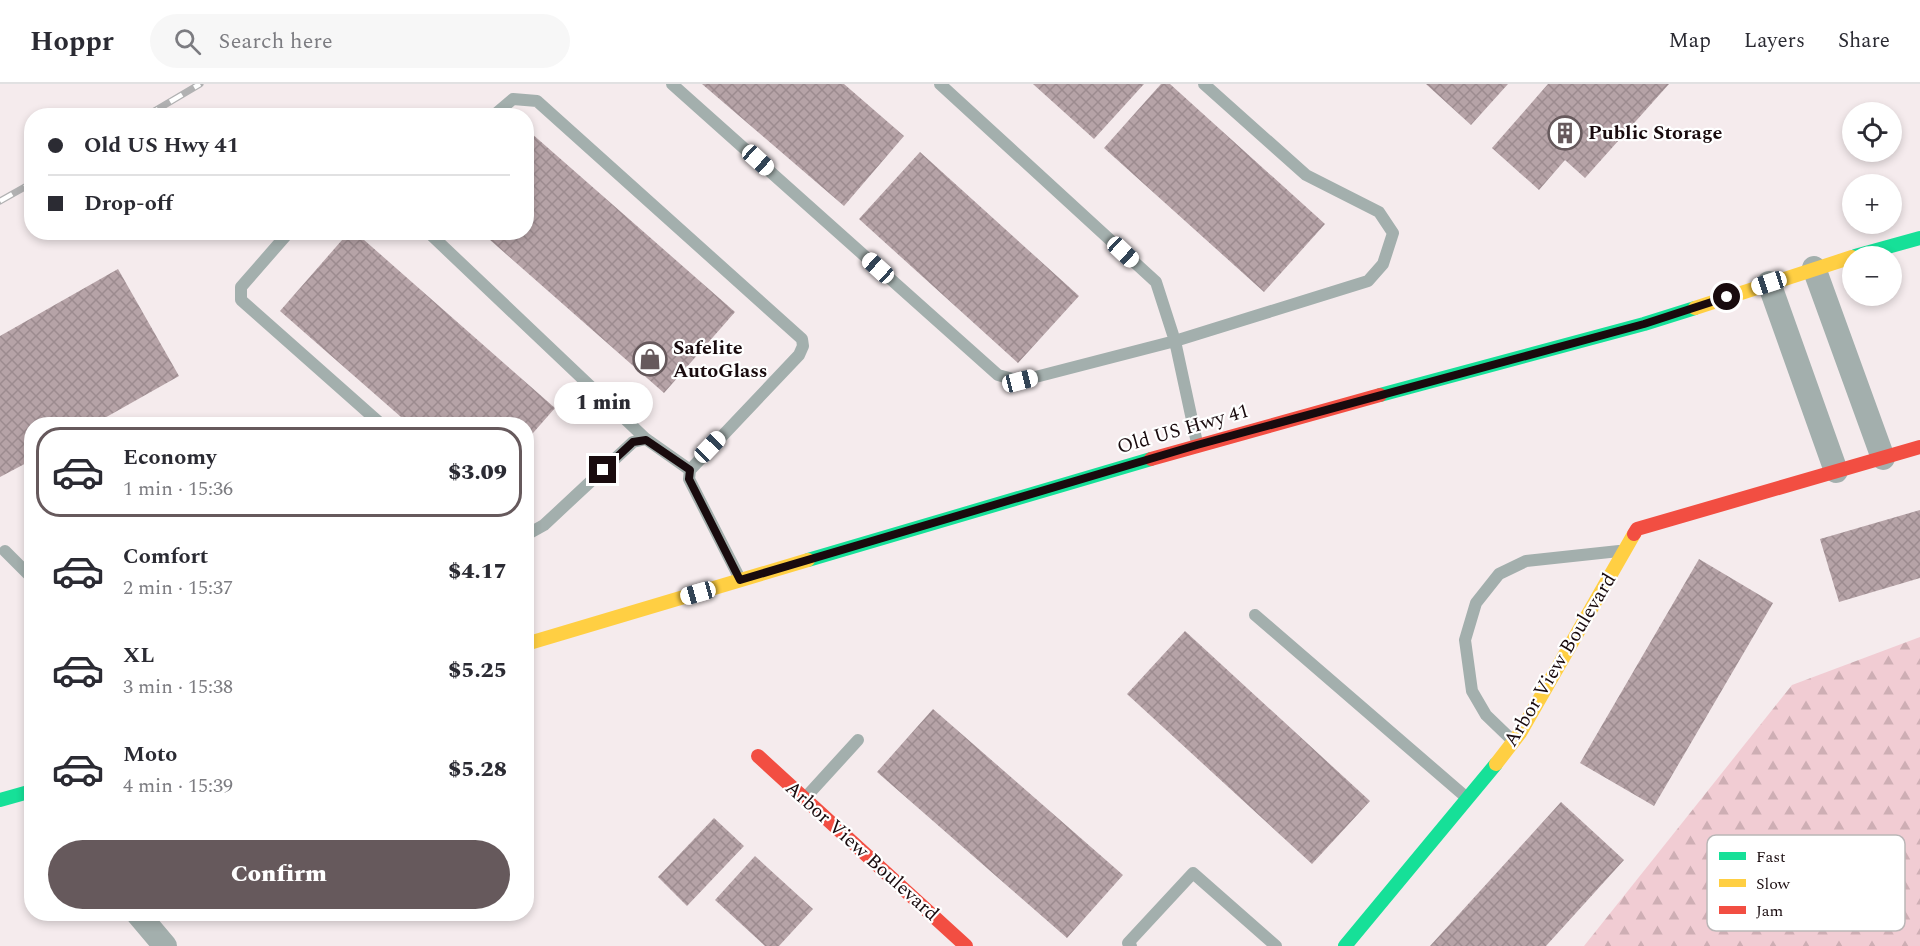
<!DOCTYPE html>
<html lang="en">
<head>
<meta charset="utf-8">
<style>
	:root { --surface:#fff; --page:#f7f7f7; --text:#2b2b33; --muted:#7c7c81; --line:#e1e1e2; --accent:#66595c }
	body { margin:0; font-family:Spectral,serif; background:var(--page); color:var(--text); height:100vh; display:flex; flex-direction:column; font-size:22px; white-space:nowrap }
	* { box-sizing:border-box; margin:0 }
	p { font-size:20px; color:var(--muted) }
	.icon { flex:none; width:33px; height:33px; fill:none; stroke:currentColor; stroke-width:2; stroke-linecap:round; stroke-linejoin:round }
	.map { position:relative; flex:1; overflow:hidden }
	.side { position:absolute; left:24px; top:333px; width:510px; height:504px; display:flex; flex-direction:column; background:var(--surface); border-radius:24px; box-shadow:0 3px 9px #0003 }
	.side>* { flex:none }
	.guide { position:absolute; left:24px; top:24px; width:510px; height:132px; border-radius:24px; box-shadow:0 3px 9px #0003; display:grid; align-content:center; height:132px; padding:0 24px; background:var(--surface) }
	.fabs { position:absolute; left:1842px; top:18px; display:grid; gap:12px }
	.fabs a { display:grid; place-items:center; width:60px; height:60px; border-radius:50%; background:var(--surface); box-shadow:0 3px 9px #0003; font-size:30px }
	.end { position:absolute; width:27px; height:27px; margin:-14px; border:8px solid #190b0e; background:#fff; box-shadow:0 0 0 3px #fff }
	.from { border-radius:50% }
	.bubble { position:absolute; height:42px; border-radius:21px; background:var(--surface); box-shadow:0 3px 9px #0003; font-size:20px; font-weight:800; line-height:42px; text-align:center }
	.car { position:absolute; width:18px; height:36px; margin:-18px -9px; border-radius:8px; box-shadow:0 0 4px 2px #0007; background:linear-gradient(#fff 24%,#345 0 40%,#fff 0 76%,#345 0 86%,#fff 0) }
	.guide b { display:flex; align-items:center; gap:21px; height:57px; font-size:22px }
	.guide b+b { border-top:2px solid var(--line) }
	.guide i { width:15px; height:15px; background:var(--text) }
	ul { padding:10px 0 0; list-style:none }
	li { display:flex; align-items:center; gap:18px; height:90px; margin:0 12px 9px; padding:0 12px; border:3px solid transparent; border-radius:24px }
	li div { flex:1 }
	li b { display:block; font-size:22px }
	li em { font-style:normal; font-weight:800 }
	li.selected { border-color:var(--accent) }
	li>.icon { width:54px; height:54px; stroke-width:1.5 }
	.button { display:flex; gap:12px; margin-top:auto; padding:12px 24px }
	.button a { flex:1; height:69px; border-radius:36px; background:var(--accent); color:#fff; font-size:24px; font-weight:800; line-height:69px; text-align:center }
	header { display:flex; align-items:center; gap:36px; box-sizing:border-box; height:84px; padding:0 30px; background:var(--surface); border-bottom:2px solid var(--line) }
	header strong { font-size:28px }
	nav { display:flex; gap:33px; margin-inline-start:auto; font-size:21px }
	.search { width:420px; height:54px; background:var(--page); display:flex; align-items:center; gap:15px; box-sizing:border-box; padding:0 21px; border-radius:33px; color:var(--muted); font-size:22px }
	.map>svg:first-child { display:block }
	.forest { fill:url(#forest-firs) }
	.building { fill:url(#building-cross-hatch) }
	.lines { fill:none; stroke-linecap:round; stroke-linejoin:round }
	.lane { stroke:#a3afad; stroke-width:12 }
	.street { stroke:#a3afad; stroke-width:24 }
	.fast { stroke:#16e098; stroke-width:14 }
	.slow { stroke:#ffcf43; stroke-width:14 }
	.jam { stroke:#f24e42; stroke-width:14 }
	.rail-casing { stroke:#b1b1b2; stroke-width:7 }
	.rail { stroke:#fff; stroke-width:4.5; stroke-dasharray:14; stroke-linecap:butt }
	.route { stroke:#190b0e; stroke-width:8 }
	.labels { text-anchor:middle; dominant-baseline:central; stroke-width:4.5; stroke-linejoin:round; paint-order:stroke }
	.poi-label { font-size:20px; font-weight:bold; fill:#190b0e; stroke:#fff; text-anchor:start }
	.street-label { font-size:20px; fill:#190b0e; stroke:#fff }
	.key { fill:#fff; stroke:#bab6b7; stroke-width:1.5 }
	.key-label { font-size:16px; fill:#190b0e }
</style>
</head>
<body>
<header>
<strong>Hoppr</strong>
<div class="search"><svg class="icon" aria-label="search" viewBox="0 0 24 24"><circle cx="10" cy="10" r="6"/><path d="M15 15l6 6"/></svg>Search here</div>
<nav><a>Map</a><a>Layers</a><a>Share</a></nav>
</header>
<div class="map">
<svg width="1920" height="862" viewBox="0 0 1920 862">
	<defs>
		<pattern id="forest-firs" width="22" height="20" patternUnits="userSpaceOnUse" patternTransform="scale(1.5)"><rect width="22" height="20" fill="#f1ccd3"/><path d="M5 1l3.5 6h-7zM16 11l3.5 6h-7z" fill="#ceaeb4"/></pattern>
		<pattern id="building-cross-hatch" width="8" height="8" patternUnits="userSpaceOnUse" patternTransform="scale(1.5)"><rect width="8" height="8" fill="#b6a3a7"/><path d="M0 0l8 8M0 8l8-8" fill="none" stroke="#9c8b8f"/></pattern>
	</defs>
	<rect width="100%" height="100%" fill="#f5ebed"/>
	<path class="forest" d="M1920 553V862H1584L1792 601Z"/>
	<path class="building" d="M702 0H844L904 52 844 122Z
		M1033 0H1144L1094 55Z
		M1161 0H1170L1325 140 1264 208 1104 64Z
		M1426 0H1508L1471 41Z
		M1548 0H1669L1585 94 1565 76 1539 106 1492 64Z
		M531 49 735 228 664 309 481 148H526V55Z
		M920 68 1079 212 1018 279 859 135Z
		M349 148H355L555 324 526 357V340H409L280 227Z
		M118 185 179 292 94 340H32V376L0 393V252Z
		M1920 426V494L1839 518 1820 455Z
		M1699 475 1773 519 1654 722 1580 679Z
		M1185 547 1370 717 1312 780 1127 610Z
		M933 625 1123 791 1067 854 877 688Z
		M1561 718 1624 776 1546 862H1430Z
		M714 734 744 762 687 822 658 793Z
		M755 772 813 825 779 862H765L715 816Z"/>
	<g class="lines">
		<path class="lane" d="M672 0 998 291 1020 297 1175 257 1368 197 1383 180 1393 149 1379 128 1306 91 1204 0
			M940 0 1156 198 1175 257 1197 359
			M493 32 513 15 537 17 802 255 803 262 799 271 690 386 689 395 740 495
			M289 148 241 203V216L381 340
			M428 148 646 355
			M526 451 544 441 633 358 646 355 690 386
			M5 467 32 494
			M1255 531 1467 714
			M1513 657 1486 631 1472 607 1465 556 1476 519 1499 490 1526 477 1619 467
			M806 713 858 656
			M1131 862 1128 859 1193 789 1276 862"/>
		<path class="street" d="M1814 184 1883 374
			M1769 199 1836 387
			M138 830 165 862"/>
		<path class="fast" d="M1855 172 1920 154
			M1380 311 1644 240 1695 224
			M808 476 1151 375
			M0 716 32 707
			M1345 862 1496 680"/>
		<path class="slow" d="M1695 224 1852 173
			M526 560 808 476
			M1496 680 1520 649 1634 450"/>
		<path class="jam" d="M1151 375 1380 311
			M1634 450 1637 445 1920 363
			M758 672 966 862"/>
		<defs>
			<path id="rail" d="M146 32 200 0
				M0 117 32 99"/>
		</defs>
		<use href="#rail" class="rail-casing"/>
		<use href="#rail" class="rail"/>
	</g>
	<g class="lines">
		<path class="route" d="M603 386 633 358 646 356 690 386 689 395 740 496 1197 361 1644 240 1727 213"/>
	</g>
	<defs>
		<symbol id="building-ring" viewBox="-11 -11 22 22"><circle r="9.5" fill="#fff" stroke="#66595c" stroke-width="1.5"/><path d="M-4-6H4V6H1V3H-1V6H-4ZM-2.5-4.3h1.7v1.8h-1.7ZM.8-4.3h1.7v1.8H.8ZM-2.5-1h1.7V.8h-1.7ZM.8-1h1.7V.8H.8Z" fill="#66595c"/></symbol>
		<symbol id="shop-ring" viewBox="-11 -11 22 22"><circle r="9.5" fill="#fff" stroke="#66595c" stroke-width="1.5"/><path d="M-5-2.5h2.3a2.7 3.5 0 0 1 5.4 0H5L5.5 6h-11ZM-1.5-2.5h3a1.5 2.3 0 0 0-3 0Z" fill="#66595c"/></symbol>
	</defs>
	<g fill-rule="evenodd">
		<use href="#building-ring" x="1546" y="30" width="38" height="38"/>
		<use href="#shop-ring" x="631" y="256" width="38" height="38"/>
	</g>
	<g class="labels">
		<g class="poi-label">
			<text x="1588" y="49">Public Storage</text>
			<text x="673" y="264">Safelite<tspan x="673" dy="23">AutoGlass</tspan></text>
		</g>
		<g class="street-label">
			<text transform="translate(1183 345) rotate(-16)">Old US Hwy 41</text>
			<text transform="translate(1560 576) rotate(-59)">Arbor View Boulevard</text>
			<text transform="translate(862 767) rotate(42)">Arbor View Boulevard</text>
		</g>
	</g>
	<rect x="1707" y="751" width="198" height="96" rx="9" class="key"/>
	<rect x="1719" y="768" width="27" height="8" fill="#16e098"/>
	<rect x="1719" y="795" width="27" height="8" fill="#ffcf43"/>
	<rect x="1719" y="822" width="27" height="8" fill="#f24e42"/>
	<g class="key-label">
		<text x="1756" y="778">Fast</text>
		<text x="1756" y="805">Slow</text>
		<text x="1756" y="832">Jam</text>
	</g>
</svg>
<div class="fabs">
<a><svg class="icon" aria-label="locate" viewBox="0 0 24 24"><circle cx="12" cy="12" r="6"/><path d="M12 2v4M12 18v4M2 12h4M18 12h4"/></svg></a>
<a>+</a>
<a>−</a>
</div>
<i class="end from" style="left:1727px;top:213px"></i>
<i class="end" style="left:603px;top:386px"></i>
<div class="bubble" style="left:554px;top:298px;width:99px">1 min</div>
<i class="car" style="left:758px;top:76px;rotate:132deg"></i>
<i class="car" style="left:1123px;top:168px;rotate:133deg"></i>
<i class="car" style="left:878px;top:184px;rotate:312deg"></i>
<i class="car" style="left:1769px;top:199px;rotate:252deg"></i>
<i class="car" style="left:1020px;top:297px;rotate:76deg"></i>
<i class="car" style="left:710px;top:363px;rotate:44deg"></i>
<i class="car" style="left:698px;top:509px;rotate:254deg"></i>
<div class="guide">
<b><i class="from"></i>Old US Hwy 41</b>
<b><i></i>Drop-off</b>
</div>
<section class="side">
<ul>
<li class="selected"><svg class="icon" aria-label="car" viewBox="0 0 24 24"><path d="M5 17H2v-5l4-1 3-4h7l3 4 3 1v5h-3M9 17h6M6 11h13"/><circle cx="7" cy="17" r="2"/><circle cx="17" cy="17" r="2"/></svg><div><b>Economy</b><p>1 min · 15:36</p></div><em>$3.09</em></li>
<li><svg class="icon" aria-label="car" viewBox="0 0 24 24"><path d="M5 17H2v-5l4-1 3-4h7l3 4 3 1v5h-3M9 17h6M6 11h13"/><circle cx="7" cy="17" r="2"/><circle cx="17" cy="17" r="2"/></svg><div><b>Comfort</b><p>2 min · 15:37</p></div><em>$4.17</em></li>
<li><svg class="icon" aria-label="car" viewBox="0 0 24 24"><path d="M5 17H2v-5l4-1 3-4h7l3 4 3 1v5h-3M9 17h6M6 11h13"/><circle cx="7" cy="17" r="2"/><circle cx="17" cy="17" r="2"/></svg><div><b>XL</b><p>3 min · 15:38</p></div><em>$5.25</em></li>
<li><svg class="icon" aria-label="car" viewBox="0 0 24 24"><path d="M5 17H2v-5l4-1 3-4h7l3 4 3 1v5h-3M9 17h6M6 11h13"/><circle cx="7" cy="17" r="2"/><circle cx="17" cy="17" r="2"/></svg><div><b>Moto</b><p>4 min · 15:39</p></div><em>$5.28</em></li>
</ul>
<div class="button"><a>Confirm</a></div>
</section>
</div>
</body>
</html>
